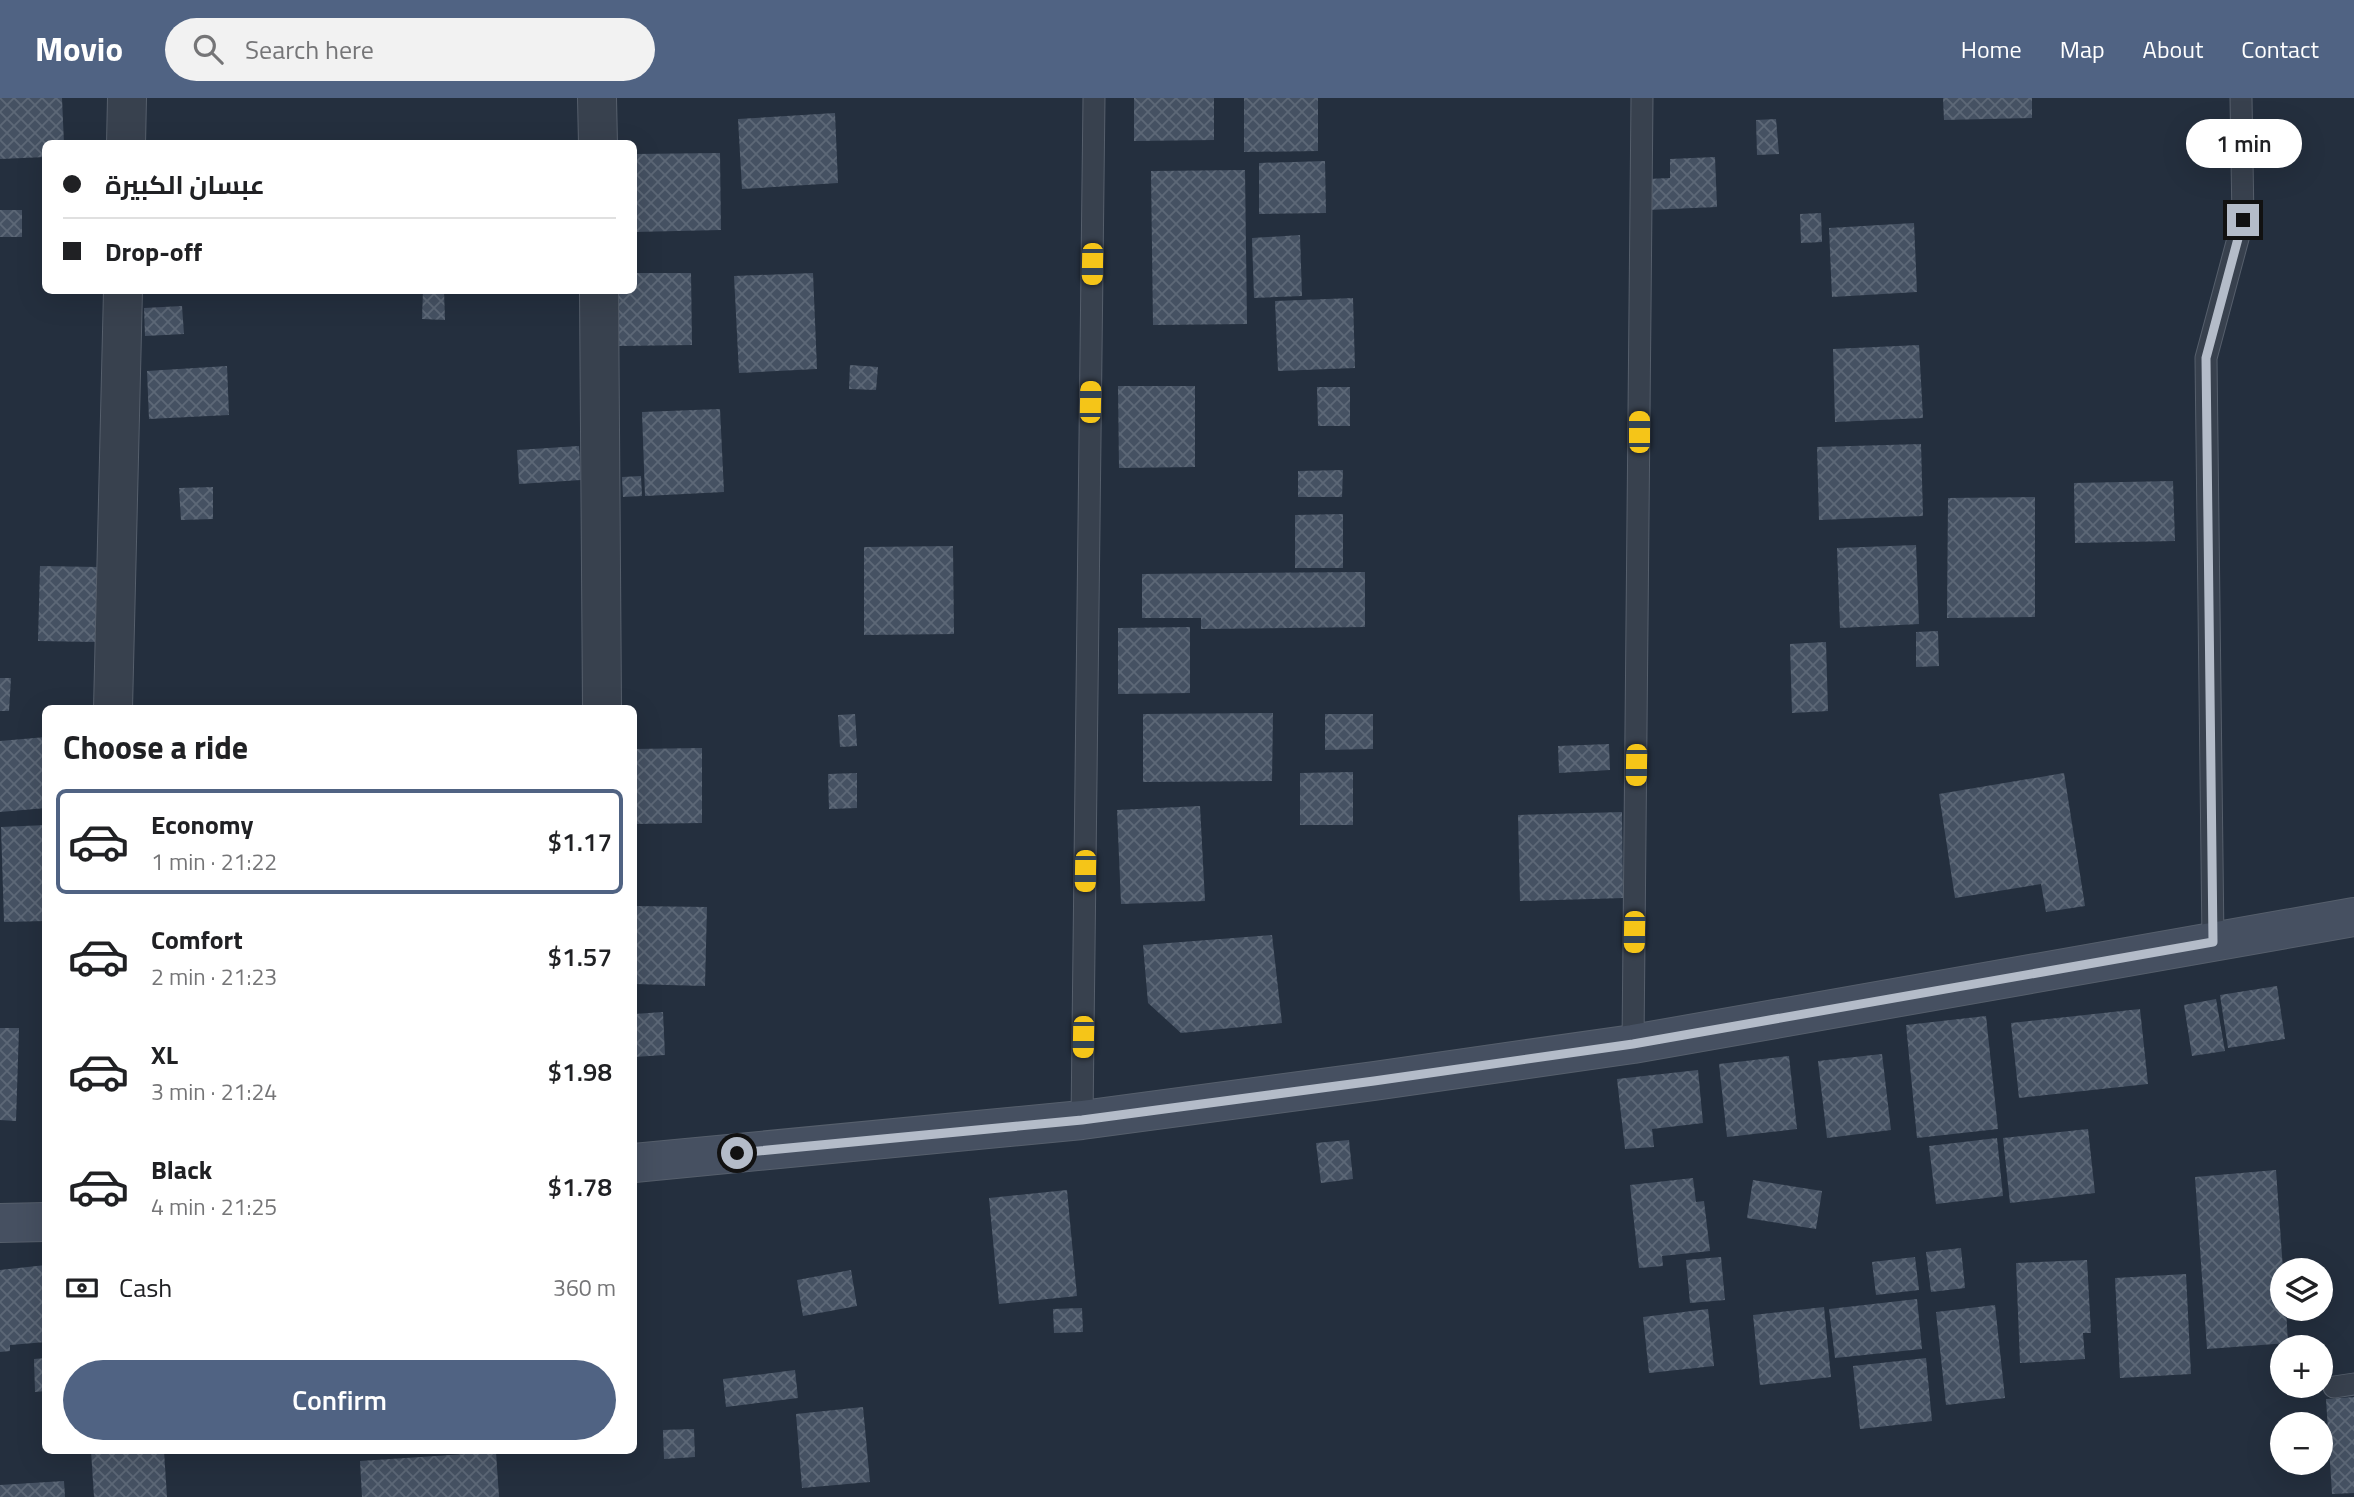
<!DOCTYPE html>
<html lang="en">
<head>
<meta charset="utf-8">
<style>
	:root { --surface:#fff; --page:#f2f2f2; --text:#202124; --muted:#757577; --line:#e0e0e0; --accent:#506383 }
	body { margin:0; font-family:"Titillium Web",Cairo,sans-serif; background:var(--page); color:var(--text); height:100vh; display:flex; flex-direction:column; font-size:26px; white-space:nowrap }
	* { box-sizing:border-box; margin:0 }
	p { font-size:23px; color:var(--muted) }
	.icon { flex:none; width:38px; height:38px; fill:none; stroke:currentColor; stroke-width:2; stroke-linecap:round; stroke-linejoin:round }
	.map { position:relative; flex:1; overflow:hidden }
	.details { position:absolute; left:42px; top:607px; width:595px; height:749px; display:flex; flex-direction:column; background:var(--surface); border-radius:10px; box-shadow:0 7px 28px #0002 }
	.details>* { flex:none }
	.top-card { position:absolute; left:42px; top:42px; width:595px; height:154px; border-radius:10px; box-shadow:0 7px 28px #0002; display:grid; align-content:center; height:154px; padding:0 21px; background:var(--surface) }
	.tools { position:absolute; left:2270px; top:1160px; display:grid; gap:14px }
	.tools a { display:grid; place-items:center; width:63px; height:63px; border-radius:50%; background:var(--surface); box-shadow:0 7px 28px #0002; font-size:35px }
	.end { position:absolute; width:32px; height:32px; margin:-16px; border:9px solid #b4bcc9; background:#111; box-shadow:0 0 0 4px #111 }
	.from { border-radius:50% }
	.bubble { position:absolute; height:49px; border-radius:24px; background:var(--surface); box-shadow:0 7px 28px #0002; font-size:23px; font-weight:600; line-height:49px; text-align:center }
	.car { position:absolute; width:21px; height:42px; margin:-21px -10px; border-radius:9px; box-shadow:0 0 5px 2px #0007; background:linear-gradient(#f5c518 24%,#345 0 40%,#f5c518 0 76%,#345 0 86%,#f5c518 0) }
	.top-card b { display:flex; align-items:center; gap:24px; height:66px; font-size:26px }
	.top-card b+b { border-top:2px solid var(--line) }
	.top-card i { width:18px; height:18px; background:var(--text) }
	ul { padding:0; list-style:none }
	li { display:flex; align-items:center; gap:21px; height:105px; margin:0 14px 10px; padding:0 7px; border:4px solid transparent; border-radius:10px }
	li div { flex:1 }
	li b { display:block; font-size:26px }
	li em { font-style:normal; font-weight:600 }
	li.current { border-color:var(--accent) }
	li>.icon { width:63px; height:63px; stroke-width:1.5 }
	h2 { padding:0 21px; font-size:32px; line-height:84px }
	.pay { display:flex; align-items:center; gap:18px; height:77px; padding:0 21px; font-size:26px }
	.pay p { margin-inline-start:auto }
	.cta { display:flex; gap:14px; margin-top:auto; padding:14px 21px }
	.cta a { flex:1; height:80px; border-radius:42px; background:var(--accent); color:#fff; font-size:28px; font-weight:600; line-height:80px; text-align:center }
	header { display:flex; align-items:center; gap:42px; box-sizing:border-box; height:98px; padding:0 35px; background:var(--accent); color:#fff }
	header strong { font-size:33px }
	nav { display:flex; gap:38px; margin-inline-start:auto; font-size:24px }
	.search { width:490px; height:63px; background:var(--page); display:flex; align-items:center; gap:18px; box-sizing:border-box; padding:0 24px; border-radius:38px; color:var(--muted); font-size:26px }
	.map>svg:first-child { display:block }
	.building { fill:url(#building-cross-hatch) }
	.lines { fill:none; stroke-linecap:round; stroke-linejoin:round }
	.lane-casing { stroke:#565f6c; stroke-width:23 }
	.street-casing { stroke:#565f6c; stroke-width:40 }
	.secondary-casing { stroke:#565f6c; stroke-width:40 }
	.lane { stroke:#38414e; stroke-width:21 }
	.street { stroke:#38414e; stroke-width:38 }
	.secondary { stroke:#465061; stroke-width:38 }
	.route { stroke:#b4bcc9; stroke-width:9 }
</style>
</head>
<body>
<header>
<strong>Movio</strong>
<div class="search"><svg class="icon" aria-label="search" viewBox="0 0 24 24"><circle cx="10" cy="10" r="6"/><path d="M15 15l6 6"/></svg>Search here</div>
<nav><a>Home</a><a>Map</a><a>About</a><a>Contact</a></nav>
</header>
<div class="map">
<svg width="2354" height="1399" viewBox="0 0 2354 1399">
	<defs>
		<pattern id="building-cross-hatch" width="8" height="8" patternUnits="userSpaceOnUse" patternTransform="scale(1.75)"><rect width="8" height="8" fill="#455162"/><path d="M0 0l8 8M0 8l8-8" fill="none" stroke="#5d6877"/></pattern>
	</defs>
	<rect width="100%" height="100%" fill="#242f3e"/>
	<path class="building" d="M0 0H62L64 46H46V59L0 61Z
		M1134 0H1214V42L1134 43Z
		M1244 0H1318V53L1244 54Z
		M1943 0H2032V20L1944 22Z
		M835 15 838 85 742 91 738 21Z
		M1776 21 1779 56 1757 57 1756 22Z
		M720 55 721 132 634 134V56Z
		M1715 59 1717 109 1648 112 1647 81 1670 80V61Z
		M1325 63 1326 115 1259 116V65Z
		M1245 72 1247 226 1153 227 1151 73Z
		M0 112H22V139H0Z
		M1821 115 1822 144 1801 145 1800 116Z
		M1914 125 1917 194 1832 199 1829 130Z
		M1300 137 1302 198 1254 200 1252 140Z
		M634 175H691L692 247 619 248V192H634Z
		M813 175 817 271 739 275 734 178Z
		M423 192H444L445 222 422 221Z
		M1353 200 1355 270 1278 273 1275 203Z
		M182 208 184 236 145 238 144 210Z
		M1919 247 1923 320 1835 324 1833 251Z
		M850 267 878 269 876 292 849 291Z
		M227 268 229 317 149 321 147 273Z
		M1118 288H1195V369L1119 370Z
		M1317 289H1350V328H1318Z
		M720 311 724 394 645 398 642 314Z
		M1921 346 1923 418 1819 422 1817 349Z
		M579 348 581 382 519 386 517 352Z
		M1343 372 1342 399H1298V373Z
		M641 378 642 398 623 399 622 379Z
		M2173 383 2175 443 2075 445 2074 385Z
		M213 389V421L181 422 179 390Z
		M2035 399V519L1947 520 1948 400Z
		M1343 416V470H1295V417Z
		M1916 447 1919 526 1840 530 1837 450Z
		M953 448 954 536 864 537V449Z
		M40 468 98 469 96 544 38 543Z
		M1365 474V529L1201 531V520H1142V476Z
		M1190 529V595L1118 596V530Z
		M1938 533 1939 568 1916 569V534Z
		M1826 544 1828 613 1792 615 1790 546Z
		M0 580H11L9 613H0Z
		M1273 615 1272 683 1143 684V616Z
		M855 616 857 648 840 649 838 617Z
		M1325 616H1373V651L1325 652Z
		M46 639V710L0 714V643Z
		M1609 646 1610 672 1559 675 1558 648Z
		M702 650V725L634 726V651Z
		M1353 674V727H1300V675Z
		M857 675V710L829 711 828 676Z
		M2064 675 2085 808 2046 814 2041 786 1955 800 1939 696Z
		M1200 708 1205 803 1121 806 1117 712Z
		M1622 714 1623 800 1520 803 1518 717Z
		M46 727V823L4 824 1 729Z
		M634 808 707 809 705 888 634 886Z
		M1272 837 1282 925 1181 935 1148 905 1143 847Z
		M2277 888 2285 941 2228 950 2220 897Z
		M2216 901 2225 953 2192 958 2184 907Z
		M2140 911 2148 986 2019 1000 2011 925Z
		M663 914 665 957 634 959V916Z
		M1986 918 1998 1031 1917 1040 1906 927Z
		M0 930H19L16 1023 0 1022Z
		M1882 956 1891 1032 1827 1040 1818 963Z
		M1789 958 1797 1031 1727 1039 1719 966Z
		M1698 972 1703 1025 1652 1031 1654 1049 1625 1051 1617 981Z
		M2088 1031 2095 1095 2010 1105 2003 1040Z
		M1997 1040 2003 1098 1936 1106 1929 1048Z
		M1349 1042 1353 1081 1321 1085 1316 1045Z
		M2276 1072 2283 1172 2282 1211H2286L2288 1245 2207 1251 2195 1079Z
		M1693 1080 1696 1104 1704 1103 1710 1153 1662 1158 1663 1168 1639 1170 1630 1087Z
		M1753 1082 1822 1093 1816 1131 1747 1120Z
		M1067 1092 1077 1198 999 1206 989 1100Z
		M1961 1150 1965 1190 1931 1194 1926 1154Z
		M1721 1159 1725 1202 1690 1205 1686 1162Z
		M1915 1159 1919 1192 1876 1197 1872 1164Z
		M2087 1162 2091 1235H2083L2085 1261 2020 1265 2016 1165Z
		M46 1167V1244L10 1247V1253L0 1254V1172Z
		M851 1172 857 1208 803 1218 797 1182Z
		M2186 1176 2191 1276 2120 1280 2115 1180Z
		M1917 1201 1922 1251 1835 1260 1829 1211Z
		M1995 1207 2005 1300 1946 1307 1936 1214Z
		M1824 1209 1831 1279 1760 1287 1753 1217Z
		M1082 1210 1083 1234 1054 1235 1053 1211Z
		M1708 1211 1714 1268 1649 1275 1643 1219Z
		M46 1260V1293L35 1294 34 1261Z
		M1926 1260 1932 1323 1860 1331 1853 1268Z
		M795 1272 798 1300 726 1309 723 1281Z
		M2354 1299V1395L2332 1396 2326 1301Z
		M863 1309 870 1384 802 1390 796 1316Z
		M694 1331 695 1359 664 1361 663 1332Z
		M91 1353H164L167 1399H94Z
		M496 1354 499 1399H362L360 1363Z
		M64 1383 65 1399H0V1387Z"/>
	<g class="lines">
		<defs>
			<path id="lane" d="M2213 844 2206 260 2243 122 2241 0
				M1633 946 1642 0
				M1082 1022 1094 0
				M2334 1289 2354 1286"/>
			<path id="street" d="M597 0 598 46
				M126 46 127 0
				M599 192 602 611
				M113 611 123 192"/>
			<path id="secondary" d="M634 1065 1082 1022 1374 983 1633 946 2354 819
				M0 1125 46 1124"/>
		</defs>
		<use href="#lane" class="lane-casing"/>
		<use href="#street" class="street-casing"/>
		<use href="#secondary" class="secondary-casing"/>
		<use href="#lane" class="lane"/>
		<use href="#street" class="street"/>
		<use href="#secondary" class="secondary"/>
	</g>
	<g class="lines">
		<path class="route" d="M737 1055 1082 1022 1374 983 1633 946 2213 844 2206 260 2243 122"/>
	</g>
</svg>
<div class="tools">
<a><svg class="icon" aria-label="layers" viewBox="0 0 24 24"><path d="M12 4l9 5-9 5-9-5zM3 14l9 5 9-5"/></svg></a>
<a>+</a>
<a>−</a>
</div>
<i class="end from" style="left:737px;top:1055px"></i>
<i class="end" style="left:2243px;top:122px"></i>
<div class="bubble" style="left:2186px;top:21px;width:116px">1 min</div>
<i class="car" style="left:1092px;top:166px;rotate:181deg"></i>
<i class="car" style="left:1090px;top:304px;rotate:1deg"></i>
<i class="car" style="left:1639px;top:334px;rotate:0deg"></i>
<i class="car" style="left:1636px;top:667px;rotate:181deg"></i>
<i class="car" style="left:1085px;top:773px;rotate:181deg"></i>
<i class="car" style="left:1634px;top:834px;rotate:181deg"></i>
<i class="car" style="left:1083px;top:939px;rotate:181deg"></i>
<div class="top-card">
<b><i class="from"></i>عبسان الكبيرة</b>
<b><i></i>Drop-off</b>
</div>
<section class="details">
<h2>Choose a ride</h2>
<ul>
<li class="current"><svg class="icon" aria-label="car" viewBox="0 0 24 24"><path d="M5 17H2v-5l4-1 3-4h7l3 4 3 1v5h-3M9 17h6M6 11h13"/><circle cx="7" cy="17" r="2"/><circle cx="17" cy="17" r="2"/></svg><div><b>Economy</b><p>1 min · 21:22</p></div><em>$1.17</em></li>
<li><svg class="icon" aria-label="car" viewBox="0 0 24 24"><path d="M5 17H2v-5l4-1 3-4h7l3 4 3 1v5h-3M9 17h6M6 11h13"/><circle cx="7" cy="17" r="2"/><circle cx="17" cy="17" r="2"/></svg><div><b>Comfort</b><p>2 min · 21:23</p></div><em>$1.57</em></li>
<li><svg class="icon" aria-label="car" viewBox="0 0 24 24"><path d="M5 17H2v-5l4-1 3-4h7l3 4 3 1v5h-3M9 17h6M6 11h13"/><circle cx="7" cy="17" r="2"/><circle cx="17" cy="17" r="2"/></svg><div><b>XL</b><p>3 min · 21:24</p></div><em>$1.98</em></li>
<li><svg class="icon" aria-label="car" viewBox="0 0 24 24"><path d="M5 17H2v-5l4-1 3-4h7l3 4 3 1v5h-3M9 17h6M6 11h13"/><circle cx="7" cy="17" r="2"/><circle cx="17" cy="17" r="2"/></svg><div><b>Black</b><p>4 min · 21:25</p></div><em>$1.78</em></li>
</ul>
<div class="pay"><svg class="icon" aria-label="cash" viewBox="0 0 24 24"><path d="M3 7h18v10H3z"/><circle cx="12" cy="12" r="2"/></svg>Cash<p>360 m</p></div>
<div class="cta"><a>Confirm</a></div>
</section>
</div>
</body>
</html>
